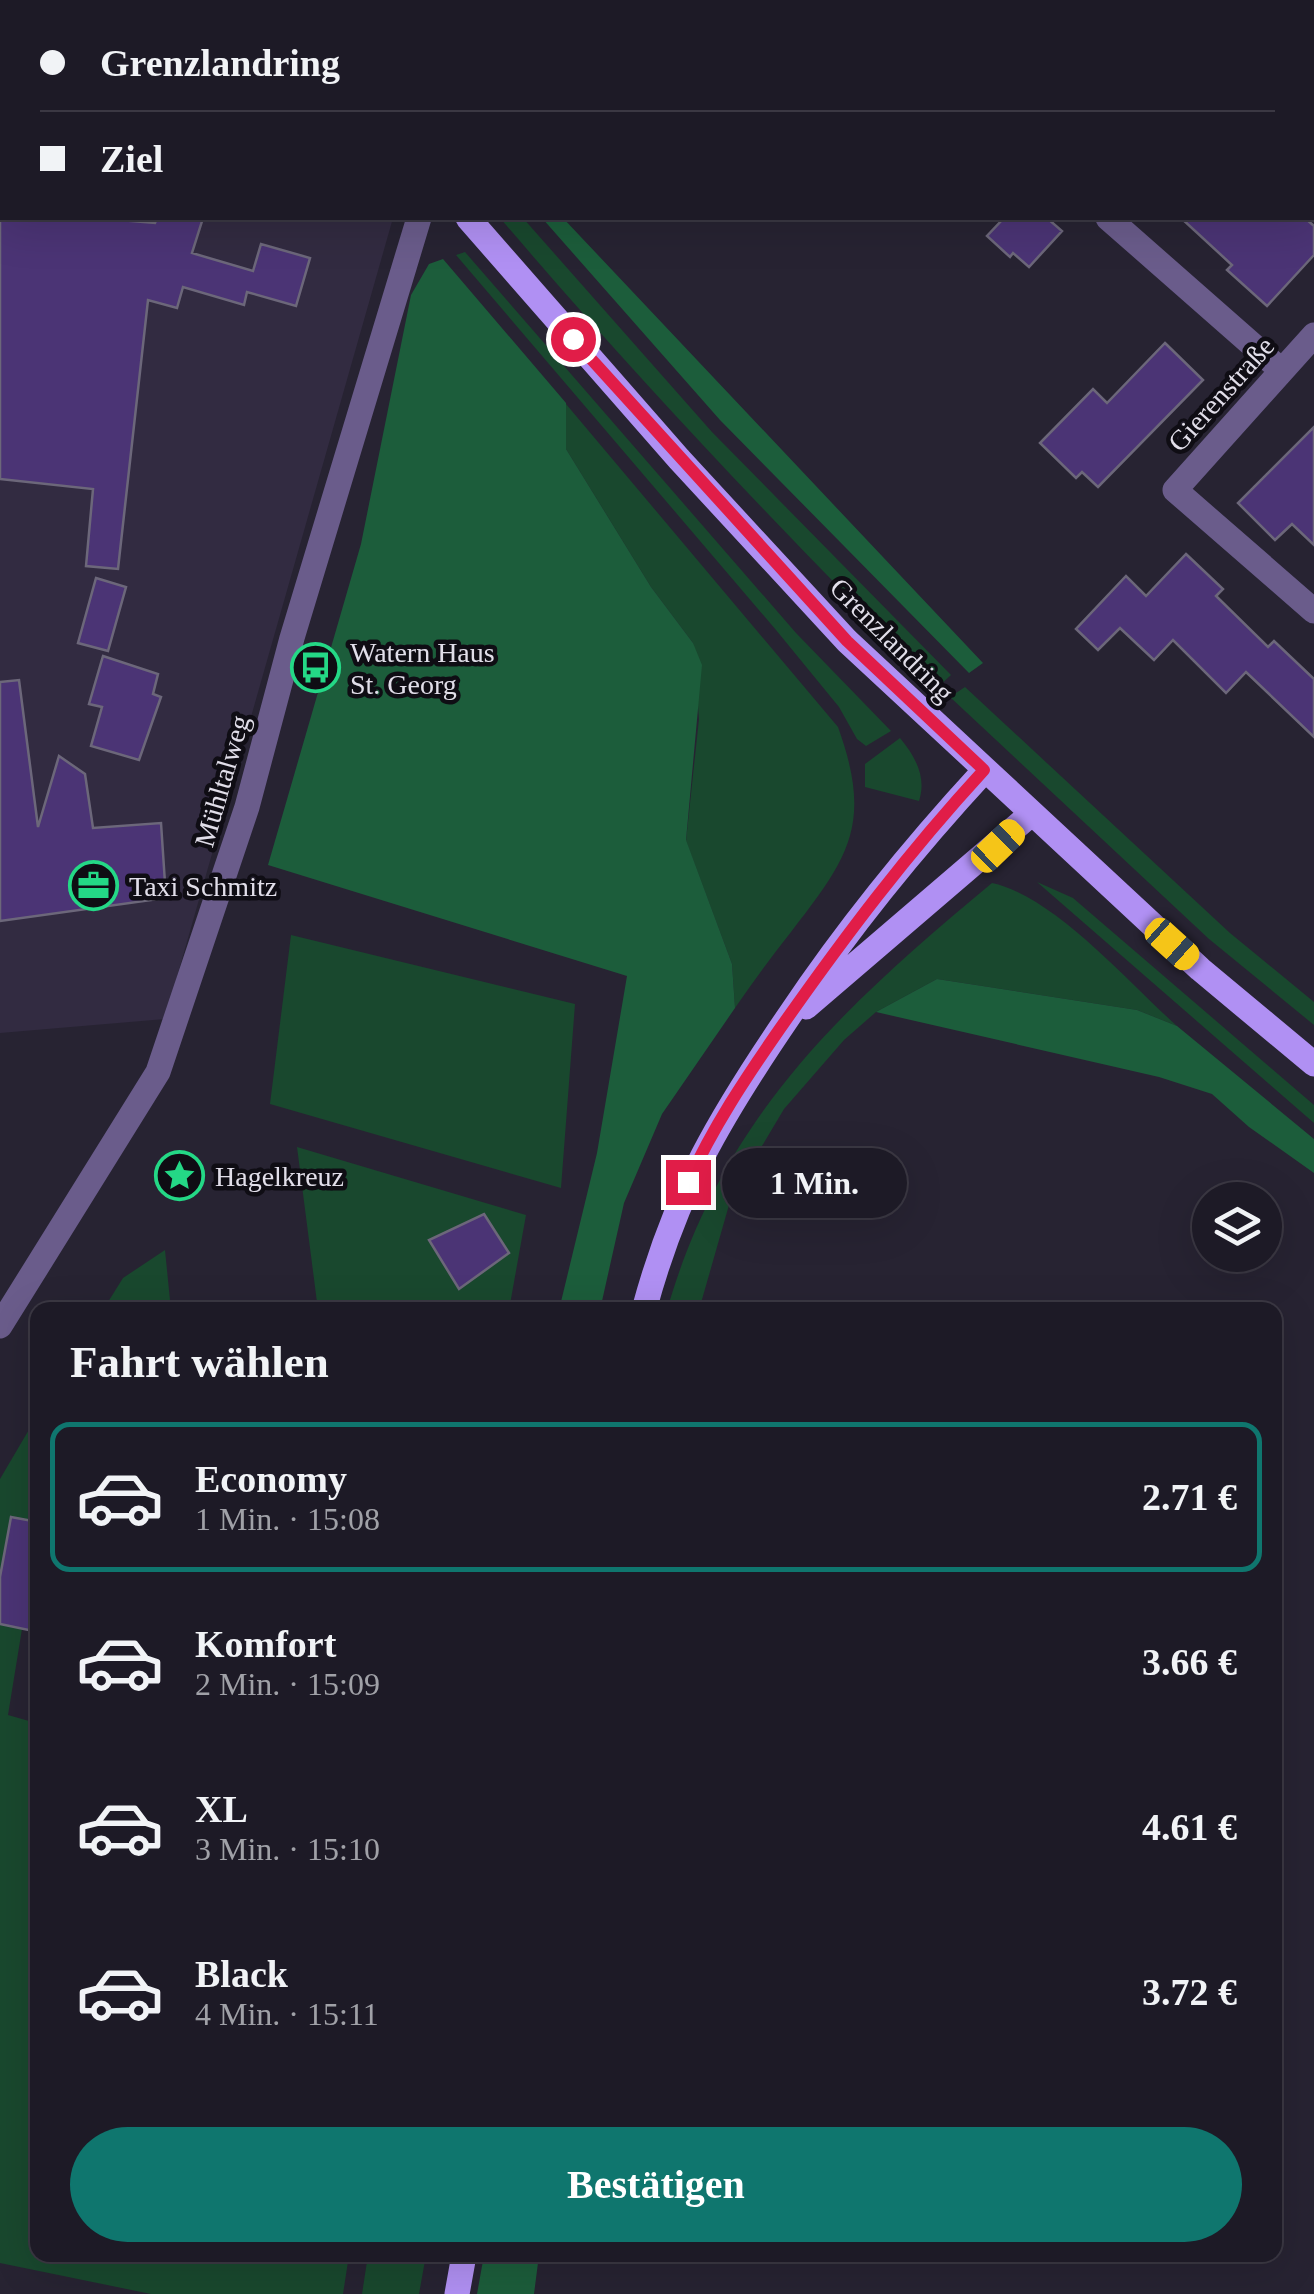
<!DOCTYPE html>
<html lang="de">
<head>
<meta charset="utf-8">
<style>
	:root { --surface:#1d1a26; --page:#25232e; --text:#f1f3f6; --muted:#a0a1a7; --line:#3b3843; --accent:#0f766e }
	body { margin:0; font-family:Georgia,serif; background:var(--page); color:var(--text); height:100vh; display:flex; flex-direction:column; font-size:38px; white-space:nowrap }
	* { box-sizing:border-box; margin:0 }
	p { font-size:32px; color:var(--muted) }
	.icon { flex:none; width:55px; height:55px; fill:none; stroke:currentColor; stroke-width:2; stroke-linecap:round; stroke-linejoin:round }
	.map { position:relative; flex:1; overflow:hidden }
	.sheet { position:absolute; left:30px; top:1302px; width:1252px; height:960px; display:flex; flex-direction:column; background:var(--surface); border-radius:20px; box-shadow:0 10px 40px #0002,0 0 0 2px var(--line) }
	.sheet>* { flex:none }
	.guide { position:absolute; left:0px; top:0px; width:1315px; height:220px; box-shadow:0 10px 40px #0002,0 0 0 2px var(--line); display:grid; align-content:center; height:220px; padding:0 40px; background:var(--surface) }
	.buttons { position:absolute; left:1192px; top:1182px; display:grid; gap:20px }
	.buttons a { display:grid; place-items:center; width:90px; height:90px; border-radius:50%; background:var(--surface); box-shadow:0 10px 40px #0002,0 0 0 2px var(--line); font-size:50px }
	.end { position:absolute; width:45px; height:45px; margin:-22px; border:12px solid #e11d48; background:#fff; box-shadow:0 0 0 5px #fff }
	.from { border-radius:50% }
	.bubble { position:absolute; height:70px; border-radius:35px; background:var(--surface); box-shadow:0 10px 40px #0002,0 0 0 2px var(--line); font-size:32px; font-weight:700; line-height:70px; text-align:center }
	.car { position:absolute; width:30px; height:60px; margin:-30px -15px; border-radius:12px; box-shadow:0 0 8px 2px #0007; background:linear-gradient(#f5c518 24%,#345 0 40%,#f5c518 0 76%,#345 0 86%,#f5c518 0) }
	.guide b { display:flex; align-items:center; gap:35px; height:95px; font-size:38px }
	.guide b+b { border-top:2px solid var(--line) }
	.guide i { width:25px; height:25px; background:var(--text) }
	ul { padding:0; list-style:none }
	li { display:flex; align-items:center; gap:30px; height:150px; margin:0 20px 15px; padding:0 20px; border:5px solid transparent; border-radius:20px }
	li div { flex:1 }
	li b { display:block; font-size:38px }
	li em { font-style:normal; font-weight:700 }
	li.selected { border-color:var(--accent) }
	li>.icon { width:90px; height:90px; stroke-width:1.5 }
	h2 { padding:0 40px; font-size:45px; line-height:120px }
	.action { display:flex; gap:20px; margin-top:auto; padding:20px 40px }
	.action a { flex:1; height:115px; border-radius:60px; background:var(--accent); color:#fff; font-size:40px; font-weight:700; line-height:115px; text-align:center }
	.map>svg:first-child { display:block }
	.built { fill:#322b41 }
	.green { fill:#19482e }
	.forest { fill:#1c5d3b }
	.building { fill:#4b3475; stroke:#6c677a; stroke-width:2.5 }
	.lines { fill:none; stroke-linecap:round; stroke-linejoin:round }
	.minor { stroke:#6a5c8b; stroke-width:25 }
	.major { stroke:#b090f3; stroke-width:25 }
	.route { stroke:#e11d48; stroke-width:12 }
	.labels { text-anchor:middle; dominant-baseline:central; stroke-width:9; stroke-linejoin:round; paint-order:stroke }
	.street-label { font-size:28px; fill:#e1dee9; stroke:#0f0d14 }
	.poi-label { font-size:28px; fill:#e1dee9; stroke:#0f0d14; text-anchor:start }
</style>
</head>
<body>
<div class="map">
<svg width="1314" height="2294" viewBox="0 0 1314 2294">
	<rect width="100%" height="100%" fill="#272332"/>
	<path class="built" d="M0 0 219 2H2V218H393L165 1019 0 1033Z"/>
	<path class="green" d="M500 218H523L712 432 951 675 938 687C784 534 641 383 500 218Z
		M465 252 796 633 891 731 866 746 857 739 839 707 776 630 456 255Z
		M566 404 838 727C873 824 849 857 791 932 771 957 753 982 735 1008L732 964 686 841 699 719 693 643 651 587 566 449Z
		M965 687 1230 933 1314 1002V1025L1209 939 950 697Z
		M900 738C915 756 927 777 919 801L865 787V764Z
		M1037 882 1073 898 1314 1105V1123Z
		M992 883C1054 896 1129 983 1177 1026L1137 1010 937 979 876 1012 844 1040 784 1109 731 1198 699 1310H667C723 1116 842 1008 992 883Z
		M291 935 575 1004 561 1188 270 1104Z
		M297 1147 526 1215 509 1310H318Z
		M165 1250 171 1310H103L123 1278Z
		M37 1416V1522L11 1518 0 1577V1479Z
		M0 1624 22 1629 8 1715 29 1721 37 1733 38 2255H349L343 2294H151L0 2263Z
		M368 2255H426L419 2294H362Z"/>
	<path class="forest" d="M542 218H563L983 663 969 673 720 420Z
		M443 259 566 403V449L651 587 693 643 702 665 686 840 732 964 735 1008 662 1114 624 1203 600 1310H559L597 1153 627 976 268 865 361 544 411 295 429 264Z
		M937 979 1137 1010 1177 1026 1314 1139V1173L1249 1127 1212 1094 1159 1077 876 1012Z
		M484 2255H539L534 2294H477Z"/>
	<path class="building" d="M0 218H95L155 223 157 218H203L192 253 253 271 261 244 310 258 296 306 247 292 244 305 183 287 177 308 148 300 118 569 86 566 93 489 0 479Z
		M1004 218H1047L1062 231 1029 267 1013 253 1010 257 987 236Z
		M1181 218H1305L1314 226V255L1267 306 1227 270 1232 265Z
		M1165 343 1203 380 1098 487 1082 472 1076 478 1040 443 1093 389 1107 403Z
		M1314 427V545L1292 524 1275 540 1238 503Z
		M1186 554 1223 589 1216 596 1268 647 1274 641 1314 679V737L1246 672 1226 693 1173 640 1154 660 1120 628 1098 650 1076 629 1126 576 1146 596Z
		M96 578 126 587 108 651 78 643Z
		M103 656 158 674 153 694 161 697 139 760 91 746 102 707 89 704Z
		M19 680 38 827 59 756 85 774 93 828 161 823 166 898 0 921V682Z
		M484 1214 509 1253 459 1289 429 1240Z
		M11 1517 38 1522V1632L0 1624V1577Z"/>
	<g class="lines">
		<path class="minor" d="M860 0 863 2
			M482 2 483 0
			M1019 2 1021 0
			M1108 218 1281 370
			M1314 335 1175 490 1314 611
			M0 1326 158 1072 247 807 292 638 419 218"/>
		<path class="major" d="M293 0 295 2
			M468 218 679 459 847 641 1200 969 1314 1064
			M806 1007 1030 815
			M644 1310C676 1191 720 1117 789 1016 848 928 913 848 985 770
			M457 2294 464 2255"/>
	</g>
	<g class="lines">
		<path class="route" d="M573 339 847 641 984 770C906 855 845 936 779 1030 745 1079 713 1127 688 1182"/>
	</g>
	<defs>
		<symbol id="bus-ring" viewBox="-11 -11 22 22"><circle r="9.5" fill="#0f0d14" stroke="#24d886" stroke-width="1.5"/><path d="M-5-6H5V4H4V6H2V4H-2V6H-4V4H-5ZM-3.5-4V0h7V-4ZM-3.5 1.2v1.5H-2V1.2ZM2 1.2v1.5H3.5V1.2Z" fill="#24d886"/></symbol>
		<symbol id="office-ring" viewBox="-11 -11 22 22"><circle r="9.5" fill="#0f0d14" stroke="#24d886" stroke-width="1.5"/><path d="M-6-3h4V-5.5h4V-3h4V5H-6ZM-1-4.5V-3h2v-1.5ZM-6 0V1H6V0Z" fill="#24d886"/></symbol>
		<symbol id="sight-ring" viewBox="-11 -11 22 22"><circle r="9.5" fill="#0f0d14" stroke="#24d886" stroke-width="1.5"/><path d="M0-6L1.8-2.2L6-1.7L2.9 1.2L3.7 5.4L0 3.3L-3.7 5.4L-2.9 1.2L-6-1.7L-1.8-2.2Z" fill="#24d886"/></symbol>
	</defs>
	<g fill-rule="evenodd">
		<use href="#bus-ring" x="288" y="640" width="55" height="55"/>
		<use href="#office-ring" x="66" y="858" width="55" height="55"/>
		<use href="#sight-ring" x="152" y="1148" width="55" height="55"/>
	</g>
	<g class="labels">
		<g class="street-label">
			<text transform="translate(1221 394) rotate(-48)">Gierenstraße</text>
			<text transform="translate(892 640) rotate(45)">Grenzlandring</text>
			<text transform="translate(222 781) rotate(-74)">Mühltalweg</text>
		</g>
		<g class="poi-label">
			<text x="350" y="652">Watern Haus<tspan x="350" dy="32">St. Georg</tspan></text>
			<text x="129" y="886">Taxi Schmitz</text>
			<text x="215" y="1176">Hagelkreuz</text>
		</g>
	</g>
</svg>
<div class="buttons">
<a><svg class="icon" aria-label="layers" viewBox="0 0 24 24"><path d="M12 4l9 5-9 5-9-5zM3 14l9 5 9-5"/></svg></a>
</div>
<i class="end from" style="left:573px;top:339px"></i>
<i class="end" style="left:688px;top:1182px"></i>
<div class="bubble" style="left:722px;top:1148px;width:185px">1 Min.</div>
<i class="car" style="left:998px;top:846px;rotate:46deg"></i>
<i class="car" style="left:1172px;top:944px;rotate:132deg"></i>
<div class="guide">
<b><i class="from"></i>Grenzlandring</b>
<b><i></i>Ziel</b>
</div>
<section class="sheet">
<h2>Fahrt wählen</h2>
<ul>
<li class="selected"><svg class="icon" aria-label="car" viewBox="0 0 24 24"><path d="M5 17H2v-5l4-1 3-4h7l3 4 3 1v5h-3M9 17h6M6 11h13"/><circle cx="7" cy="17" r="2"/><circle cx="17" cy="17" r="2"/></svg><div><b>Economy</b><p>1 Min. · 15:08</p></div><em>2.71 €</em></li>
<li><svg class="icon" aria-label="car" viewBox="0 0 24 24"><path d="M5 17H2v-5l4-1 3-4h7l3 4 3 1v5h-3M9 17h6M6 11h13"/><circle cx="7" cy="17" r="2"/><circle cx="17" cy="17" r="2"/></svg><div><b>Komfort</b><p>2 Min. · 15:09</p></div><em>3.66 €</em></li>
<li><svg class="icon" aria-label="car" viewBox="0 0 24 24"><path d="M5 17H2v-5l4-1 3-4h7l3 4 3 1v5h-3M9 17h6M6 11h13"/><circle cx="7" cy="17" r="2"/><circle cx="17" cy="17" r="2"/></svg><div><b>XL</b><p>3 Min. · 15:10</p></div><em>4.61 €</em></li>
<li><svg class="icon" aria-label="car" viewBox="0 0 24 24"><path d="M5 17H2v-5l4-1 3-4h7l3 4 3 1v5h-3M9 17h6M6 11h13"/><circle cx="7" cy="17" r="2"/><circle cx="17" cy="17" r="2"/></svg><div><b>Black</b><p>4 Min. · 15:11</p></div><em>3.72 €</em></li>
</ul>
<div class="action"><a>Bestätigen</a></div>
</section>
</div>
</body>
</html>
